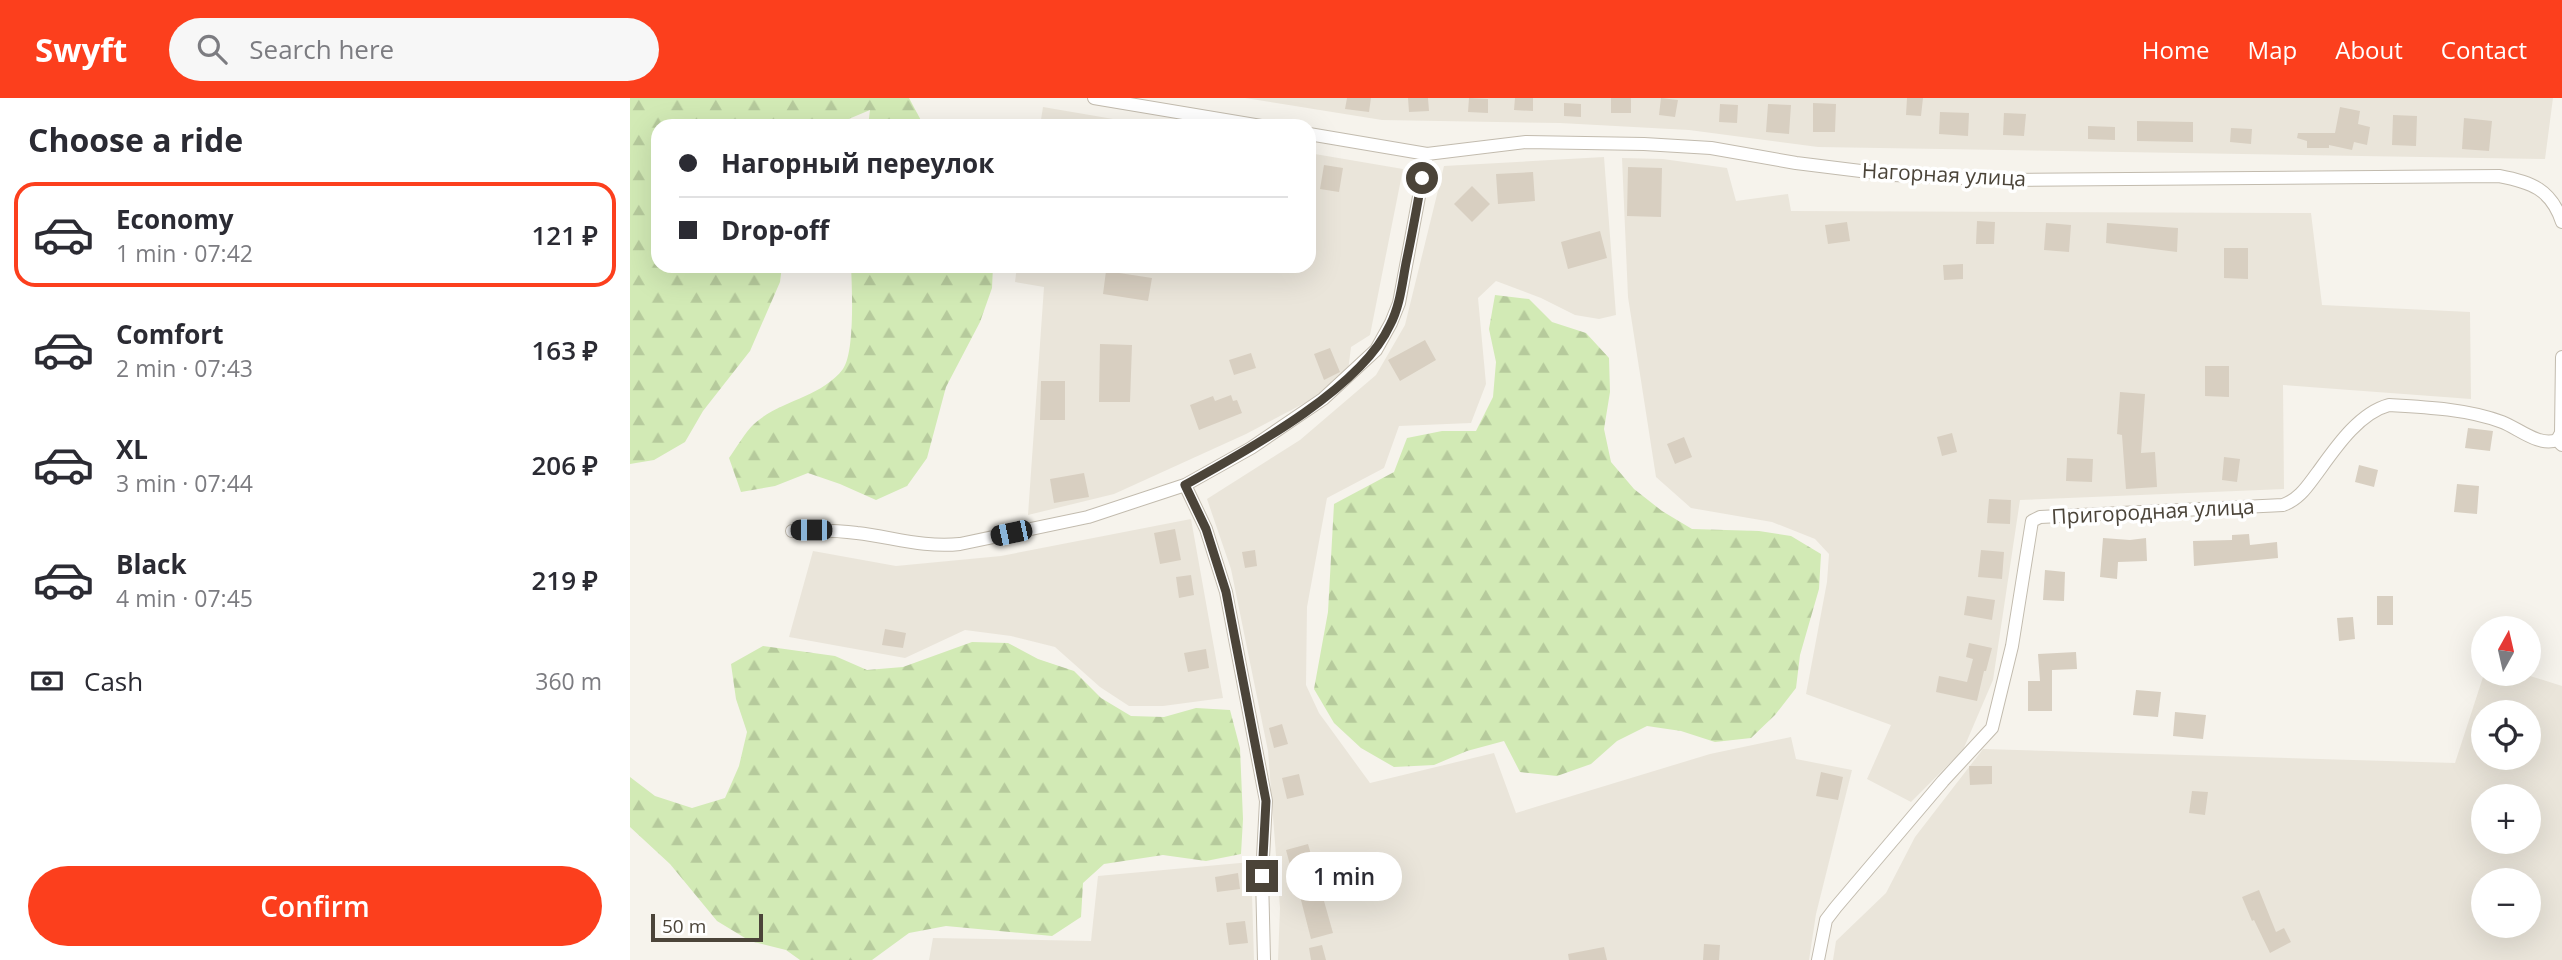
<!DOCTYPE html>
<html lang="en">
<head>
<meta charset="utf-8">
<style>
	:root { --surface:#fff; --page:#f7f7f7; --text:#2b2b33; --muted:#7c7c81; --line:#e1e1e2; --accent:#fc3f1d }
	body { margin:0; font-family:"Open Sans",sans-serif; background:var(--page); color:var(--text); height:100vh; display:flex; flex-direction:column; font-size:26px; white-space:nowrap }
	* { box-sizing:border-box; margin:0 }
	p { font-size:23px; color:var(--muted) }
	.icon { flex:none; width:38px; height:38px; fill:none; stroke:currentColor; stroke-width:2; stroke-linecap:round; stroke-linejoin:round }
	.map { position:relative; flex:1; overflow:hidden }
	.details { display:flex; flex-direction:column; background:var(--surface); width:630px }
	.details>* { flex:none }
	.guide { position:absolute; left:21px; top:21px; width:665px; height:154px; border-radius:21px; box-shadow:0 7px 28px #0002; display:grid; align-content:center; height:154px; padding:0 28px; background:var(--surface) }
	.needle { width:46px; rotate:8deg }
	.fabs { position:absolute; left:1841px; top:518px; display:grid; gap:14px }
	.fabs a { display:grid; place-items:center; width:70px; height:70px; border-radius:50%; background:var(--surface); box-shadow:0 7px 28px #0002; font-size:35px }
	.scale { position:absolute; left:21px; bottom:18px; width:112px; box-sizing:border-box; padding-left:7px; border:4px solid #4b4439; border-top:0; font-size:19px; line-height:24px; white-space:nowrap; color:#4b4439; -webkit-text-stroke:5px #fff; paint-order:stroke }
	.end { position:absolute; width:32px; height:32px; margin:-16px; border:9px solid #4b4439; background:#fff; box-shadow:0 0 0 4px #fff }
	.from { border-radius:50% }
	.bubble { position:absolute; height:49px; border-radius:24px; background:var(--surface); box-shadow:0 7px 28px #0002; font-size:23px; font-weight:600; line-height:49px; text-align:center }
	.car { position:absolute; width:21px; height:42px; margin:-21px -10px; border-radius:9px; box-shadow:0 0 5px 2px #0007; background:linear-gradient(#222 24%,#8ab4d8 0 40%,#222 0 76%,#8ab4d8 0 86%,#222 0) }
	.guide b { display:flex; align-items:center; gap:24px; height:66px; font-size:26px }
	.guide b+b { border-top:2px solid var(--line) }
	.guide i { width:18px; height:18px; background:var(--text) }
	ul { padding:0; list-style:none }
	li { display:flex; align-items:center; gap:21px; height:105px; margin:0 14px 10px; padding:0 14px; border:4px solid transparent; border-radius:21px }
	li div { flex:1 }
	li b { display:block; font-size:26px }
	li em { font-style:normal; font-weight:600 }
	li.current { border-color:var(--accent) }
	li>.icon { width:63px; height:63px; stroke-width:1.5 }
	h2 { padding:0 28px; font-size:32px; line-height:84px }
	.pay { display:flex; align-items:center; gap:18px; height:77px; padding:0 28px; font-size:26px }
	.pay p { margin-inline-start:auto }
	.primary-button { display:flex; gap:14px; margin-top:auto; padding:14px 28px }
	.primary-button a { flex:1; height:80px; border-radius:42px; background:var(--accent); color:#fff; font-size:28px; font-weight:600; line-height:80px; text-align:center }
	header { display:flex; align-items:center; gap:42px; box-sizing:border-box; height:98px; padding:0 35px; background:var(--accent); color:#fff }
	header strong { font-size:33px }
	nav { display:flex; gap:38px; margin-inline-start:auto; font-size:24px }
	.search { width:490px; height:63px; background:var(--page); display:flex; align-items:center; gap:18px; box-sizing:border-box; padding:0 24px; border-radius:38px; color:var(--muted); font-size:26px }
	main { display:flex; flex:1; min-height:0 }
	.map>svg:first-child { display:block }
	.residential { fill:#eae5da; fill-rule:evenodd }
	.forest { fill:url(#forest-firs) }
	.building { fill:#d8cfc1 }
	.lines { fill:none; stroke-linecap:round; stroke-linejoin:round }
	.street-casing { stroke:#c2bbae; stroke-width:14 }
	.street { stroke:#fff; stroke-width:12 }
	.route { stroke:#4b4439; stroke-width:9 }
	.labels { text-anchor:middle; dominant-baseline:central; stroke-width:7; stroke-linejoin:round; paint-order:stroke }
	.street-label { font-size:21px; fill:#4b4439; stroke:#fff }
</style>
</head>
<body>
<header>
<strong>Swyft</strong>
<div class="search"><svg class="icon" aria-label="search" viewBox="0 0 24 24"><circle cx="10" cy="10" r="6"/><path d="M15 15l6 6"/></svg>Search here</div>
<nav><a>Home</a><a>Map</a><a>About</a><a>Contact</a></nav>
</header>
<main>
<section class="details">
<h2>Choose a ride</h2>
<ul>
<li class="current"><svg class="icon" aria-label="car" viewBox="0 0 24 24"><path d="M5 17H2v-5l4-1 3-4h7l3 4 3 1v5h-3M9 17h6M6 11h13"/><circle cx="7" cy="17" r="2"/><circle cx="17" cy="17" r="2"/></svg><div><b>Economy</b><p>1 min · 07:42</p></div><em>121 ₽</em></li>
<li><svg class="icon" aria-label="car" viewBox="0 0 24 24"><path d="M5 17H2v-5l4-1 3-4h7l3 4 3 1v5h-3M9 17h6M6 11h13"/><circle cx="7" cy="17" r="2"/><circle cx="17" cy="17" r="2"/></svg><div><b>Comfort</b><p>2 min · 07:43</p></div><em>163 ₽</em></li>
<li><svg class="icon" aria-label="car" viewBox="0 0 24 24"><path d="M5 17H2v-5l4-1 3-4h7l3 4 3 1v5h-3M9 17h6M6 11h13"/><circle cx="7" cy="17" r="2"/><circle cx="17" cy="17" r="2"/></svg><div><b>XL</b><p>3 min · 07:44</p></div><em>206 ₽</em></li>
<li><svg class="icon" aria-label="car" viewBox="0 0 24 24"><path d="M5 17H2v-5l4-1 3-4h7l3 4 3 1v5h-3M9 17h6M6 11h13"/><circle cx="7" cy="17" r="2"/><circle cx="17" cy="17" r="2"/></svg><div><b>Black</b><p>4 min · 07:45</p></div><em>219 ₽</em></li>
</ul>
<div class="pay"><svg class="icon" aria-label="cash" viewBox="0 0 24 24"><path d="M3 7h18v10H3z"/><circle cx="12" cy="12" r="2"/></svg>Cash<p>360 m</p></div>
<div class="primary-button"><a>Confirm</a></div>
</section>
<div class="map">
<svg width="1932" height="862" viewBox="0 0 1932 862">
	<defs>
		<pattern id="forest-firs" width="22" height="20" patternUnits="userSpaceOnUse" patternTransform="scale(1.75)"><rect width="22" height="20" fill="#d2eab5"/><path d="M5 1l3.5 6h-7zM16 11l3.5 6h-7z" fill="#b6ca9c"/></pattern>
	</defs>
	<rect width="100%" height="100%" fill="#f6f3ec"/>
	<path class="residential" d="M615 0H1923L1915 61 1188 49 1059 32 930 25 752 22Z
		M413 9 524 28H410Z
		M679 55 773 71 740 237 721 249 718 273 688 298 616 336 484 396 398 417 414 189 385 184 387 168H679Z
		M974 59 986 217 969 221 945 217 911 200 866 183 848 200 856 286 841 325 769 328 754 370 697 400 677 509 676 587 689 615 740 685 864 655 886 715 1080 656 1161 639 1166 661 1222 672 1186 816 1179 862H648L650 810 638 653 601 471 577 401 670 342 746 277 775 227 814 68Z
		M992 60 1033 61 1097 70 1106 103 1158 96 1161 113 1681 115 1692 207 1840 214 1841 301 1653 287 1654 391 1390 402 1363 582 1333 652 1281 704 1237 681 1261 627 1176 596 1197 484 1199 456 1185 441 1142 424 1061 410 1026 379 998 199Z
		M561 421 593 600 533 608H499L470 589 425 549 381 538 335 532 275 560 159 539 183 453 266 468 371 458Z
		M1854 576H1894L1932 588V862H1203L1206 843 1256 795 1285 739 1353 651 1825 665ZM1853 614H1899V660H1853ZM1853 698H1899V744H1853ZM1853 782H1899V828H1853Z
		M621 764 624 862H299L303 840 461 843 468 778Z"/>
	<path class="forest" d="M0 0H279L294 28H238L240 12 202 28H28V168H152L150 184 120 253 73 313 55 344 24 362 0 366Z
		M221 168H363L362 190 350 224 316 289 297 360 277 388 246 402 210 386 178 375 145 388 111 394 99 360C106 350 113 338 121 329 147 302 190 301 213 271 225 254 222 190 221 168Z
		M865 197 899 201 922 224 956 235 979 260 980 294 974 331 981 364 1004 391 1032 413 1062 431 1129 433 1161 438 1191 456 1189 491 1170 557 1166 590 1145 617 1121 640 1085 644 1051 633 1017 628 987 643 961 666 927 678 890 674 874 643 837 653 804 667 764 669 731 650 704 625 684 591 698 514 704 406 764 374 777 340 812 333H846L863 299 866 264 859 231Z
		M342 544 378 545 408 561 444 573 471 600 501 618 534 619 566 610 600 612 610 650 613 721 611 756 576 763 533 757 474 766 453 785 451 819 422 838 316 828 279 835 242 862H170L156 852 120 843 87 823 40 766 0 729V679L25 698 62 710 95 700 109 668 117 634 106 601 101 566 133 548 205 558 237 572 273 569Z"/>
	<path class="building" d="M717 0H741L739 14 715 11Z
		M778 0H798L799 13 779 14Z
		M839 0 858 1V15L838 14Z
		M885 0H903V13L884 12Z
		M981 0H1001V15H981Z
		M1031 0 1048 2 1045 19 1029 17Z
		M1277 0H1293L1291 18 1276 17Z
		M934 5 951 6V19L934 18Z
		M1183 5 1206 6 1205 34H1183Z
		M1090 6 1108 7 1107 25 1089 24Z
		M1138 6 1161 7 1159 36 1136 34Z
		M1710 9 1730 13 1728 26 1740 29 1737 47 1724 44 1722 52 1699 47V50H1677V43L1667 40 1668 35H1705Z
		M1310 14 1339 15 1338 38 1309 36Z
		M1374 15 1396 16 1394 38 1373 37Z
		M1763 17 1787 18 1786 48 1762 47Z
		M1834 20 1862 23 1859 53 1832 51Z
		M1507 23 1563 24V44L1507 43Z
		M1458 28 1485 29V42L1458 41Z
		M1601 30 1622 31 1621 46 1600 44Z
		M694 67 713 70 709 94 690 91Z
		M998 69 1032 70 1031 119 997 118Z
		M903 74 905 103 868 106 866 76Z
		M842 88 860 106 842 124 824 106Z
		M1347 123 1365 124 1364 146H1346Z
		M1217 124 1220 143 1198 146 1195 127Z
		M1416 125 1441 127 1439 154 1414 152Z
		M1477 125 1548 130 1547 154 1476 145Z
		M970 133 977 160 938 171 931 144Z
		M1594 150H1618V181L1594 180Z
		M1333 166V181L1314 182 1313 167Z
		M476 173 522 180 518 203 473 196Z
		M795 242 806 262 770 283 758 262Z
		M470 246 502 247 500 304H469Z
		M700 250 710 274 694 282 684 256Z
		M621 255 626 270 604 277 599 262Z
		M1575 268H1599V299L1575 298Z
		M411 283H435V322H410Z
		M1490 294 1515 296 1511 355 1525 354 1527 389 1496 391 1492 337 1487 336Z
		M601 297 603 303 607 302 612 315 569 332 560 307 583 298 585 303Z
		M1838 330 1863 333 1860 353 1835 350Z
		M1322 335 1327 354 1312 358 1307 339Z
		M1054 339 1062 359 1045 366 1037 346Z
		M1594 359 1610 361 1607 384 1592 382Z
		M1437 360 1463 361 1462 384 1436 383Z
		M1729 367 1748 372 1744 389 1725 384Z
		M454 375 459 399 424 405 420 381Z
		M1827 386 1849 388 1847 416 1824 414Z
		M1359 401 1381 402 1380 426 1357 425Z
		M545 431 551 462 530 466 524 435Z
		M1619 436 1620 447 1647 444 1648 460 1564 468 1563 443 1602 442V437Z
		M1473 440 1500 442 1516 440 1517 463 1488 464 1487 481 1470 479Z
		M625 452 627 468 615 470 612 454Z
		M1351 452 1374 454 1372 481 1348 479Z
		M1415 472 1435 474 1434 503 1413 502Z
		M561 477 564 497 549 500 546 479Z
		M1337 498 1365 502 1362 522 1334 517Z
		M1747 498H1763V527H1747Z
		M1723 519 1725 541 1709 543 1707 520Z
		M255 531 276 535 273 550 252 547Z
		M1339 545 1362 550 1356 573H1354L1347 603 1306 594 1309 578 1337 584 1343 561 1336 559Z
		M576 551 579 570 558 574 554 555Z
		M1446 554 1447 571 1422 572V613H1398V583H1410L1408 556Z
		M1506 592 1531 594 1528 619 1503 617Z
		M1545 614 1576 617 1573 641 1543 638Z
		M652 626 658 646 644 650 639 630Z
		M1339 668H1362V686L1340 687Z
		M1191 674 1213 679 1208 702 1186 698Z
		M669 676 674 697 657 701 652 680Z
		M1562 693 1578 694 1575 717 1559 715Z
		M678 746 688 781 698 779 703 801 694 803 703 835 681 841 662 767H660L656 752Z
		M608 775 610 791 587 794 585 779Z
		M1629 792 1646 834 1654 830 1661 844 1640 855 1624 822 1622 823 1612 799Z
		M615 823 618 845 599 847 596 825Z
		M1074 846 1090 847 1089 862H1073Z
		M692 847 696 862H681L679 850Z
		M974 849 977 862H939L938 856Z"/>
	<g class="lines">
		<defs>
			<path id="street" d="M464 0 631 28
				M679 36 797 56 896 44 1014 46 1081 50 1166 65 1263 77 1381 82 1869 78C1901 84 1921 91 1932 124
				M1927 342 1931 335 1932 259
				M555 387 576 431 596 494 636 703 632 778 634 862
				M162 433C184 432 206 432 227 435 262 439 294 450 330 446L458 419 555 387 621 350 693 301 746 252 761 225 769 205 797 56
				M1188 862 1196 822 1206 809 1313 683 1362 630 1382 548 1402 423 1410 419 1653 407C1670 401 1678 387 1688 374 1706 349 1729 315 1759 307 1795 309 1838 311 1872 324 1888 330 1909 349 1927 342L1932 347"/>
		</defs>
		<use href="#street" class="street-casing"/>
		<use href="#street" class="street"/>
	</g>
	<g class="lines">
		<path class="route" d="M632 778 636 703 596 494 576 431 555 387C616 353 731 291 760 227 770 208 772 186 776 165 782 137 787 109 792 80"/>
	</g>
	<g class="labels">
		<g class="street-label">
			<text transform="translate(1314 76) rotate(3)">Нагорная улица</text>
			<text transform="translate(1523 413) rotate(-3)">Пригородная улица</text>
		</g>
	</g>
</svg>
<div class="fabs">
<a><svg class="needle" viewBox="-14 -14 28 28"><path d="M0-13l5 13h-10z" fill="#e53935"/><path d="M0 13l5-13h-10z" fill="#7c7c81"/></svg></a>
<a><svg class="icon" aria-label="locate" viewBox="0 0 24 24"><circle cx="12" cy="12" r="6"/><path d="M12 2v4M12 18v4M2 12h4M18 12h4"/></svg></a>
<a>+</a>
<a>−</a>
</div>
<div class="scale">50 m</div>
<i class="end from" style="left:792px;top:80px"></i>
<i class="end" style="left:632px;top:778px"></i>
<div class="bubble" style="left:656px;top:754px;width:116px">1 min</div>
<i class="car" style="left:181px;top:432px;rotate:270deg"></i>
<i class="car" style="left:381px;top:435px;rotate:258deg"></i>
<div class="guide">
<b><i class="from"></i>Нагорный переулок</b>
<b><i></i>Drop-off</b>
</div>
</div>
</main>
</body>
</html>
